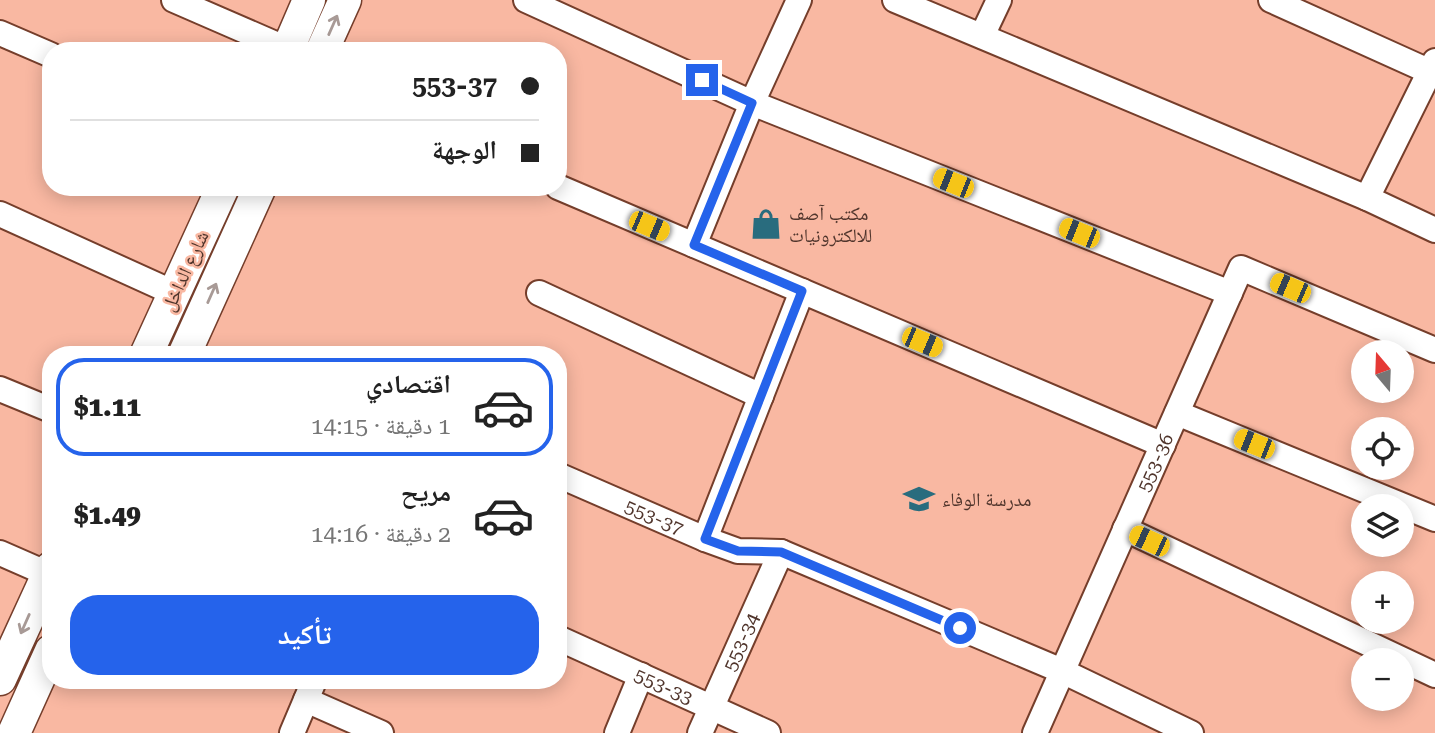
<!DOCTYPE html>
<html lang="ar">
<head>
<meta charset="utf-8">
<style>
	:root { --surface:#fff; --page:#f2f2f2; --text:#222; --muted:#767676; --line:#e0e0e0; --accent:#2563eb }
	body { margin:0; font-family:"Roboto Serif","Noto Naskh Arabic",serif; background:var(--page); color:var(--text); direction:rtl; height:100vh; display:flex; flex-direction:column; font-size:26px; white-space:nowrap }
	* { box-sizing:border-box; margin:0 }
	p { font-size:23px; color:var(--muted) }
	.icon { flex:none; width:38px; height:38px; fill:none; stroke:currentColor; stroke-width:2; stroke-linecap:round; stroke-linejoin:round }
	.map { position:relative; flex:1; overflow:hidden; direction:ltr }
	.drawer { position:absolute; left:42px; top:346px; width:525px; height:343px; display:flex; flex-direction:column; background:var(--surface); border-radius:28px; box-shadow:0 4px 18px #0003; direction:rtl }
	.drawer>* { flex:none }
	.guide { position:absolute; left:42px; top:42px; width:525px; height:154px; border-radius:28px; box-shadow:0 4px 18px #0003; direction:rtl; display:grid; align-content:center; height:154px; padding:0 28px; background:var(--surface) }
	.needle { width:46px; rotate:341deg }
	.controls { position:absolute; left:1351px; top:340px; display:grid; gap:14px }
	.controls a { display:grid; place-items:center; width:63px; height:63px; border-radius:50%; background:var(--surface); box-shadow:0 4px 18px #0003; font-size:35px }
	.end { position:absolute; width:32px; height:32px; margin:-16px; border:9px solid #2563eb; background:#fff; box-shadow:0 0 0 4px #fff }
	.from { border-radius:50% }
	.car { position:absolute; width:21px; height:42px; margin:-21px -10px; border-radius:9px; box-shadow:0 0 5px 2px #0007; background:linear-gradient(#f5c518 24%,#345 0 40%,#f5c518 0 76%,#345 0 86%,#f5c518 0) }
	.guide b { display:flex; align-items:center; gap:24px; height:66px; font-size:26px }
	.guide b+b { border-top:2px solid var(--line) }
	.guide i { width:18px; height:18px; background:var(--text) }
	ul { padding:12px 0 0; list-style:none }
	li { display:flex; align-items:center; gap:21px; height:98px; margin:0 14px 10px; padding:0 14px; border:4px solid transparent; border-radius:28px }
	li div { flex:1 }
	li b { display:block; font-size:26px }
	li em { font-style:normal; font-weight:800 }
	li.current { border-color:var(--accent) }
	li>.icon { width:63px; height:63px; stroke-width:1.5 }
	.button { display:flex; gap:14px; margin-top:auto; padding:14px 28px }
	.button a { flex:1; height:80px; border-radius:28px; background:var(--accent); color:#fff; font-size:28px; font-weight:800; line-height:80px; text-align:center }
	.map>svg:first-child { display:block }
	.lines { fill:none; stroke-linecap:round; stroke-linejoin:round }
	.minor-casing { stroke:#753e2b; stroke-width:28 }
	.major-casing { stroke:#753e2b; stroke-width:35 }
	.minor { stroke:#fff; stroke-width:24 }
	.major { stroke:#fff; stroke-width:32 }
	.oneway { stroke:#a89a96 }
	.route { stroke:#2563eb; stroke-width:9 }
	.labels { text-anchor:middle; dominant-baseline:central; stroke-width:5; stroke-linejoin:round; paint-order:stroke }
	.poi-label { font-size:19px; fill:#50352c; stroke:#f9b8a2; text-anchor:start }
	.street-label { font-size:19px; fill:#50352c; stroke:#f9b8a2 }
</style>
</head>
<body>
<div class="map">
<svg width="1435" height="733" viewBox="0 0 1435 733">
	<rect width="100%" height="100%" fill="#f9b8a2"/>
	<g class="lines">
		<defs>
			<g id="minor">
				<path d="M174 0 287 49"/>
				<path d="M526 0 752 103 1230 293"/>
				<path d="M895 0 1367 198 1435 230"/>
				<path d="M1271 0 1435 74"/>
				<path d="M0 33 51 55"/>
				<path d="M982 36 999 0"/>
				<path d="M558 187 1163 445"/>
				<path d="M1367 198 1435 61"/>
				<path d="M0 214 174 293"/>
				<path d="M694 245 752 103 799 0"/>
				<path d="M539 293 761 396"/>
				<path d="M0 389 51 410"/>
				<path d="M1177 413 1435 519"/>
				<path id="s1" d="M558 475 705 539 738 551 781 552 1062 671 1191 733"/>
				<path d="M1125 529 1435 675"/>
				<path d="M705 539 802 291"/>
				<path d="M0 553 48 574"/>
				<path id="s2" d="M558 638 768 733"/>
				<path d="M306 700 381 733"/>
				<path d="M292 733 314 681"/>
				<path d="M617 733 641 675"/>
				<path id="s3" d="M700 733 781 552"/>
				<path id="s4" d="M1035 733 1241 268 1435 350"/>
			</g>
			<path id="major" d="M287 51 309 0
				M322 51 345 0
				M146 355 223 187
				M184 355 260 187
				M0 679 51 568
				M14 733 51 651"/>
		</defs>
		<use href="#minor" class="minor-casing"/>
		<use href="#major" class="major-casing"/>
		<use href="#minor" class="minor"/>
		<use href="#major" class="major"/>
	</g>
	<defs><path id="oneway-shaft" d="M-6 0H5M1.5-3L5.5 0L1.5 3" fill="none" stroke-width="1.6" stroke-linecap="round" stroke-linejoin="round" transform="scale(1.75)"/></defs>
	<g class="oneway">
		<use href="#oneway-shaft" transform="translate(333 25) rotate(-66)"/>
		<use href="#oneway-shaft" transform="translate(212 293) rotate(-66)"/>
		<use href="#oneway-shaft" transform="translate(25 624) rotate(114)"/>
	</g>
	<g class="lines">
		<path class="route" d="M702 80 752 103 694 245 802 291 705 539 738 551 781 552 960 628"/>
	</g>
	<defs>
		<symbol id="shop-bare" viewBox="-9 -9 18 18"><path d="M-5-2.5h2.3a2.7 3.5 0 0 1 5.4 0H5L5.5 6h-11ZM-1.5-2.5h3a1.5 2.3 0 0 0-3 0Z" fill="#296c7e" stroke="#f9b8a2" stroke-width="2.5" paint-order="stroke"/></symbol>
		<symbol id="school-bare" viewBox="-9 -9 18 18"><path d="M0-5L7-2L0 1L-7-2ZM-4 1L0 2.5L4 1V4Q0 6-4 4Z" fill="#296c7e" stroke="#f9b8a2" stroke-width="2.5" paint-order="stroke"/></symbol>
	</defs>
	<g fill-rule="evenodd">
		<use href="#shop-bare" x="744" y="202" width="44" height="44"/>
		<use href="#school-bare" x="897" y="477" width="44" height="44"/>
	</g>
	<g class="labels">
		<g class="poi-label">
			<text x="789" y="213">مكتب آصف<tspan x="789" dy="22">للالكترونيات</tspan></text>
			<text x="942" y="499">مدرسة الوفاء</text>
		</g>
		<g class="street-label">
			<text transform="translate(185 271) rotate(-65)">شارع الداخل</text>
			<text stroke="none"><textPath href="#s4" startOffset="296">553-36</textPath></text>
			<text stroke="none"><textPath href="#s1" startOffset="105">553-37</textPath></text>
			<text stroke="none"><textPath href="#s3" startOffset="100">553-34</textPath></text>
			<text stroke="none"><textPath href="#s2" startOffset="116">553-33</textPath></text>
		</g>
	</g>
</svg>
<div class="controls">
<a><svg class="needle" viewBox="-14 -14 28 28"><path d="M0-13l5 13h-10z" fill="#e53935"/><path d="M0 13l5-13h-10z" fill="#767676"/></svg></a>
<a><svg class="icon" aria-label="locate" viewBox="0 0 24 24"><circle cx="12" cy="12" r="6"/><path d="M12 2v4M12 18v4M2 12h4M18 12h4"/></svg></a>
<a><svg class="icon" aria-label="layers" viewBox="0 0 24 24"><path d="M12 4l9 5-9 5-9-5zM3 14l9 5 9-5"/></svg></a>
<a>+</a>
<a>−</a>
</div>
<i class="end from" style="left:960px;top:628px"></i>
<i class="end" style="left:702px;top:80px"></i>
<i class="car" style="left:953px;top:183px;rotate:292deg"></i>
<i class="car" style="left:649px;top:226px;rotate:113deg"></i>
<i class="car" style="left:1079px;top:233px;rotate:292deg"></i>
<i class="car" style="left:1290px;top:288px;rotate:293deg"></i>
<i class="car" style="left:922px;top:342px;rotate:113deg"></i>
<i class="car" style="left:1254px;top:444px;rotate:292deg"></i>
<i class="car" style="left:1149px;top:541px;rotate:295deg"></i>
<div class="guide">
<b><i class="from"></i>553-37</b>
<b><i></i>الوجهة</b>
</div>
<section class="drawer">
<ul>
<li class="current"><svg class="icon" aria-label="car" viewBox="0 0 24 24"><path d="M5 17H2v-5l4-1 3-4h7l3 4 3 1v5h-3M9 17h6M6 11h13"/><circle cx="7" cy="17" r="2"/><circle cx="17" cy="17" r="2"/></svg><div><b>اقتصادي</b><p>1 دقيقة · 14:15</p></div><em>$1.11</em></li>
<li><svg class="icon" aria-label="car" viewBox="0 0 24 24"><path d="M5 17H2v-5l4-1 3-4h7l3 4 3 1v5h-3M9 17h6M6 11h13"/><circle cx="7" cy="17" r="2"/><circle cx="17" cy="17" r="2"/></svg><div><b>مريح</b><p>2 دقيقة · 14:16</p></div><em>$1.49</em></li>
</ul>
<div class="button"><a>تأكيد</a></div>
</section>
</div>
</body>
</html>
